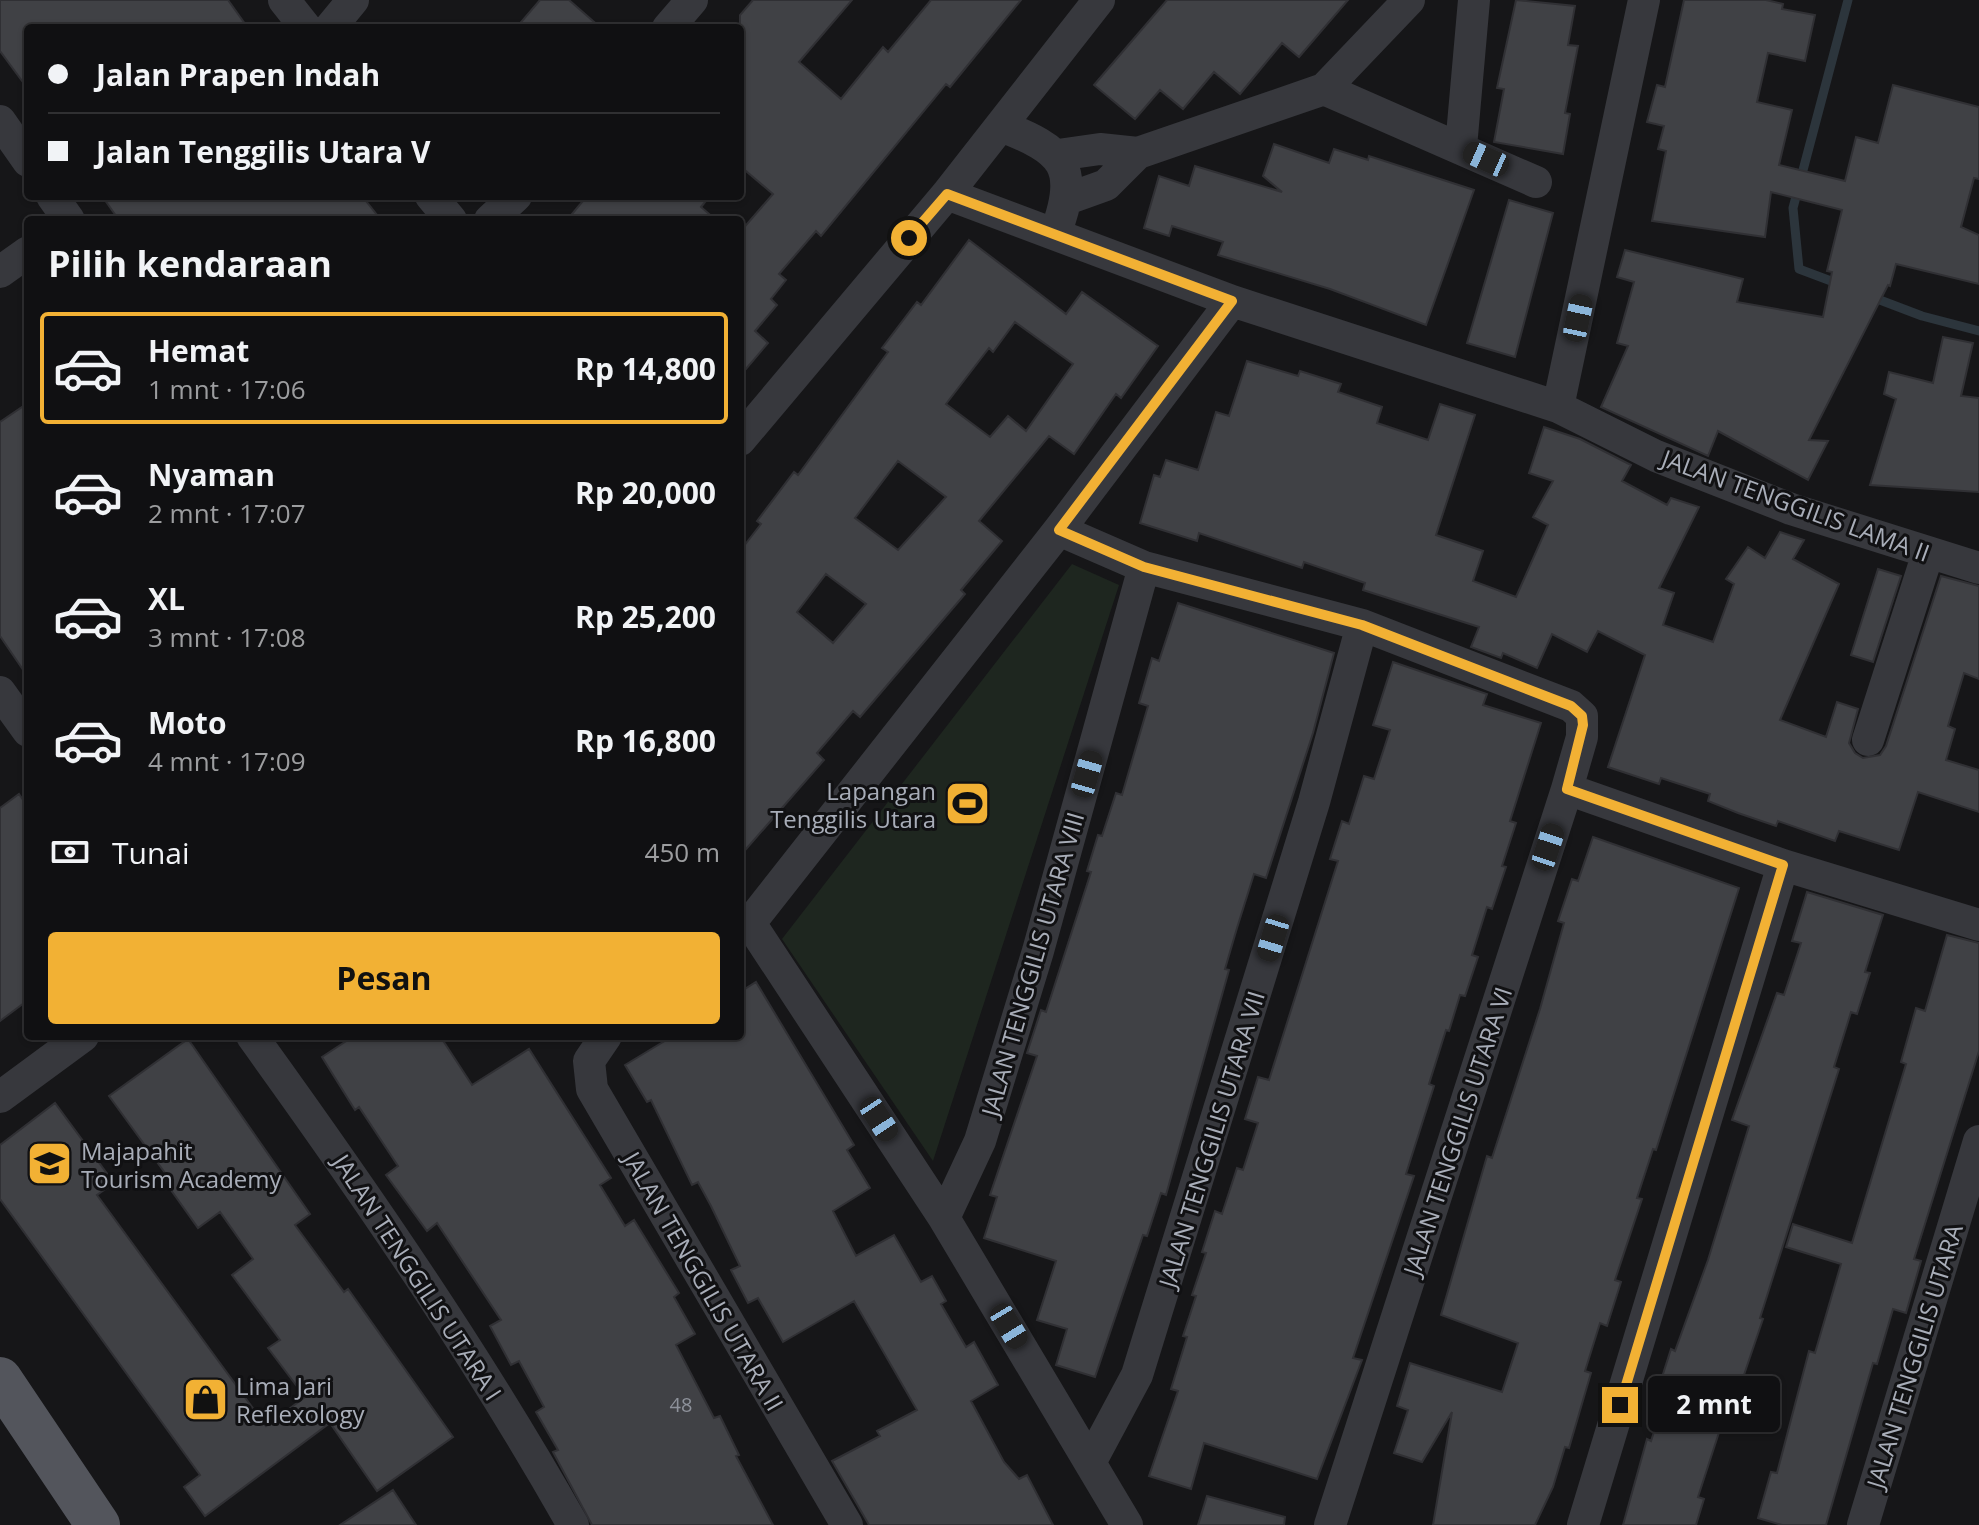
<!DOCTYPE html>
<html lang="id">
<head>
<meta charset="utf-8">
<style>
	:root { --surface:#101012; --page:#1e1e20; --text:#f1f3f6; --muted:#9c9d9f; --line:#303032; --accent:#f2b134 }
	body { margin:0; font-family:"Open Sans",sans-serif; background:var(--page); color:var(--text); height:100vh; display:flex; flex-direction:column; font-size:30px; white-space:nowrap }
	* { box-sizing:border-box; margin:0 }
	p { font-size:26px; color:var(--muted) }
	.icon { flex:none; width:44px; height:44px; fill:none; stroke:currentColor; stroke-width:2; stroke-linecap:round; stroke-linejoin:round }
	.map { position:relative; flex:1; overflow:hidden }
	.sheet { position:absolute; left:24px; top:216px; width:720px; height:824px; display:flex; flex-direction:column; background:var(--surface); border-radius:8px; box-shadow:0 2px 6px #0004,0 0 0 2px var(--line) }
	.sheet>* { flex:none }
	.top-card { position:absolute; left:24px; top:24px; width:720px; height:176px; border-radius:8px; box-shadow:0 2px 6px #0004,0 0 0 2px var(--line); display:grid; align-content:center; height:176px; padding:0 24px; background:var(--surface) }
	.end { position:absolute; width:36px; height:36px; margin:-18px; border:10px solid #f2b134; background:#111; box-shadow:0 0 0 4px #111 }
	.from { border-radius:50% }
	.bubble { position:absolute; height:56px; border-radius:8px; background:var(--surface); box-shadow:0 2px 6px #0004,0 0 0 2px var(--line); font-size:26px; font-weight:700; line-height:56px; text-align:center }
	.car { position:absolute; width:24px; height:48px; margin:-24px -12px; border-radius:10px; box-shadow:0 0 6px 2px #0007; background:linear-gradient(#222 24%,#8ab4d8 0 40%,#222 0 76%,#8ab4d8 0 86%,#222 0) }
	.top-card b { display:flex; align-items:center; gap:28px; height:76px; font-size:30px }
	.top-card b+b { border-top:2px solid var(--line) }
	.top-card i { width:20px; height:20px; background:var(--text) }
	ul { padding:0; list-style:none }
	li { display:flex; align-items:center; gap:24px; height:112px; margin:0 16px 12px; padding:0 8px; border:4px solid transparent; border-radius:8px }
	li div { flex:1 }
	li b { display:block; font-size:30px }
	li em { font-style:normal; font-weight:700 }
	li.current { border-color:var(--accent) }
	li>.icon { width:72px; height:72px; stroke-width:1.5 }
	h2 { padding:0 24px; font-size:36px; line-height:96px }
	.pay { display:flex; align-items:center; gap:20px; height:88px; padding:0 24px; font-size:30px }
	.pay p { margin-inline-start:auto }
	.button { display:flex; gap:16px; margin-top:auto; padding:16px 24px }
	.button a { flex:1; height:92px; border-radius:8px; background:var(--accent); color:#111; font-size:32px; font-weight:700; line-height:92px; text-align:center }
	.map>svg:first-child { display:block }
	.park { fill:#1e261f }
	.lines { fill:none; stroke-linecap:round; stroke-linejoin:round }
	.stream { stroke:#2c353c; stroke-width:9 }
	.building { fill:#404145; stroke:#303034; stroke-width:2; fill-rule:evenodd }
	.minor { stroke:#37383d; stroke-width:32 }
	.primary { stroke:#53555c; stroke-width:44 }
	.route { stroke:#f2b134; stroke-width:10 }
	.labels { text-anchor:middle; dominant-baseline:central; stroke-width:6; stroke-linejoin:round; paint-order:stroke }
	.number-label { font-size:20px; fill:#8e929b }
	.street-label { font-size:24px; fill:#a8adb8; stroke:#111113 }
	.poi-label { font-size:24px; fill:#a8adb8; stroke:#111113; text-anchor:start }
</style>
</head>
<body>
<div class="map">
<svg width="1979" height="1525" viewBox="0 0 1979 1525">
	<rect width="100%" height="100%" fill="#161618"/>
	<path class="park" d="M1072 564 1119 585 933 1161 782 939Z"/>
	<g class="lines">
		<path class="stream" d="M1839 284 1799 269 1793 208 1848 0
			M1872 297 1922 316 1979 331"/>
	</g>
	<path class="building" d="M0 0H228L248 28H28V89L0 51Z
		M540 0H569L601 28H516Z
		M753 0H852L799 62 841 99 883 47 888 52 931 0H1021L950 87 946 84 821 236 816 231 779 274 786 280 771 299 777 305 755 331 768 343 740 376V232L773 194 740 166V15Z
		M1167 0H1348L1299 57 1282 43 1240 94 1214 72 1183 109 1160 90 1135 119 1094 85Z
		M1516 0 1575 6 1568 45 1578 46 1565 113 1570 114 1563 154 1494 142 1504 89 1497 88Z
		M1684 0H1766L1783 4 1782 9 1815 15 1805 61 1768 53 1757 102 1792 110 1779 165 1845 181 1856 137 1878 143 1893 85 1979 107V179L1974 178 1961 227 1979 235V284L1896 264 1890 286 1888 285 1809 440 1828 441 1808 480 1718 431 1708 456 1601 407 1628 346 1617 343 1634 282 1617 277 1625 250 1743 279 1737 302 1823 317 1832 272 1827 271 1842 210 1771 192 1765 237 1652 221 1666 151 1658 149 1664 126 1647 122 1657 85 1665 87Z
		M1274 144 1329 163 1334 149 1368 160 1369 156 1474 190 1426 325 1330 289 1218 255 1223 242 1172 226 1169 236 1144 228 1159 176 1189 186 1195 166 1282 192 1263 176Z
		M102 196H362L381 220H119Z
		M587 196H710L701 207 716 220H567Z
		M1509 200 1553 213 1515 357 1467 343Z
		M969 240 1066 314 1082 292 1158 346 1121 398 1116 394 1074 454 1049 436 979 521 1002 541 961 590 965 594 860 717 853 711 817 753 824 760 740 856V551L761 524 757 521 794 472 798 475 888 352 882 348 917 302 921 305ZM1015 322 1073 364 1026 431 1008 416 990 437 946 404 989 348 993 352ZM898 461 946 497 898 550 855 518ZM826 574 866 604 833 643 797 612Z
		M1943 337 1973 343 1961 396 1979 398V492L1870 485 1896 399 1884 394 1889 372 1933 383Z
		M1247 361 1298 376 1300 371 1341 384 1338 392 1382 407 1377 423 1428 440 1440 404 1475 415 1436 535 1483 551 1473 581 1516 597 1548 525 1533 517 1553 481 1529 473 1544 427 1580 439 1631 465 1622 481 1667 505 1671 498 1699 507 1659 588 1674 593 1663 625 1713 642 1734 584 1726 579 1748 547 1765 558 1780 532 1804 540 1793 559 1839 584 1780 720 1826 737 1837 702 1858 709 1849 743 1855 753 1863 758 1880 755 1886 746 1941 576 1979 586V679L1964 673 1948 726 1955 729 1946 760 1979 770V812L1918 792 1899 850 1839 831 1835 841 1778 821 1776 826 1738 813 1708 801 1710 794 1661 778 1659 784 1608 767 1645 655 1598 631 1587 652 1552 634 1537 668 1503 653 1501 658 1471 647 1479 627 1363 590 1365 583 1304 562 1302 568 1199 533 1197 541 1140 523 1154 475 1160 477 1166 460 1198 470 1216 412 1229 416Z
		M28 403V677L0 636V422Z
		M1878 569 1901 576 1873 662 1851 655Z
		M1178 603 1334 653 1313 733 1266 878 1254 874 1237 928 1225 969 1229 970 1166 1195 1161 1193 1147 1236 1143 1235 1095 1377 1056 1365 1067 1329 1037 1320 1056 1261 984 1238 997 1197 990 1195 1037 1056 1027 1053 1041 1010 1046 1012 1091 872 1087 871 1098 835 1102 836 1116 793 1122 795 1148 706 1139 703 1152 658 1159 661Z
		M1393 662 1487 694 1483 705 1541 723 1510 821 1516 823 1502 866 1506 867 1492 909 1487 907 1472 955 1478 957 1465 996 1460 995 1449 1031 1446 1030 1429 1084 1434 1086 1406 1174 1414 1176 1353 1358 1362 1360 1317 1479 1204 1443 1191 1489 1149 1476 1178 1391 1171 1389 1187 1337 1183 1336 1196 1296 1192 1295 1206 1253 1202 1252 1215 1211 1222 1214 1237 1168 1243 1170 1258 1123 1245 1119 1258 1077 1269 1080 1338 861 1330 859 1342 821 1349 824 1364 776 1374 779 1390 730 1373 725Z
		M19 794 28 807V1000L0 1021V808Z
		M1593 837 1739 888 1656 1150 1653 1149 1637 1198 1642 1199 1615 1280 1621 1282 1607 1326 1600 1323 1585 1371 1591 1373 1569 1448 1565 1447 1553 1487 1535 1525H1433L1452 1412 1422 1462 1394 1453 1408 1410 1397 1406 1410 1363 1502 1392 1518 1343 1441 1315 1487 1156 1492 1158 1540 1009 1564 923 1558 921 1572 879 1578 881Z
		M1807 892 1883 915 1865 972 1870 973 1857 1014 1851 1012 1834 1067 1839 1069 1760 1318 1763 1319 1730 1416 1725 1414 1698 1497 1704 1499 1696 1525H1623L1647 1439 1651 1441 1666 1395 1657 1393 1671 1349 1675 1351 1708 1260 1749 1126 1732 1120 1777 993 1784 995 1801 943 1792 941Z
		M1947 935 1979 943V1051L1914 1259 1921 1261 1906 1313 1893 1309 1877 1364 1873 1363 1826 1525H1782L1758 1518 1771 1472 1777 1473 1809 1351 1815 1353 1841 1264 1786 1247 1793 1224 1852 1243 1906 1064 1901 1062 1916 1008 1925 1011Z
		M756 982 854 1145 847 1150 870 1188 833 1211 856 1256 894 1235 921 1282 932 1276 946 1301 941 1304 966 1347 974 1342 998 1385 971 1401 1004 1462 1019 1479 1027 1475 1053 1525H869L832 1461 880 1436 877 1431 917 1410 854 1301 783 1342 758 1298 748 1303 731 1270 740 1266 711 1206 698 1182 692 1185 651 1100 647 1102 625 1065 673 1036H740V992Z
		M354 1036H440L472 1085 529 1049 611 1178 600 1185 625 1226 634 1220 679 1293 674 1297 695 1334 676 1345 714 1418 720 1416 739 1455 736 1456 773 1525H592L553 1452 558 1450 536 1412 544 1407 519 1361 511 1365 490 1326 501 1320 437 1223 427 1231 386 1175 398 1166 359 1107 355 1110 322 1057Z
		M188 1039 310 1214 295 1225 344 1292 348 1289 453 1437 377 1491 330 1423 205 1516 184 1487 200 1475 0 1199V1145L55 1103 114 1183 97 1195 266 1426 305 1397 268 1348 280 1340 232 1275 253 1259 220 1212 198 1228 161 1176 165 1173 109 1096Z
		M393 1490 416 1525H340Z
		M1207 1496 1285 1517 1284 1525H1198Z"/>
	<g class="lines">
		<path class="minor" d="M284 0 306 28
			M330 28 353 0
			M668 28 692 0
			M1324 89 1536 182
			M0 121 28 161
			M1001 126C1063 150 1081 166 1055 234
			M1461 147 1474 0
			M1058 155 1100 149 1138 153 1324 89 1409 0
			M947 194 1232 301 1558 407 1656 456 1791 509 1979 568
			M52 196 69 220
			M431 196 451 220
			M1067 199 1106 185 1138 153
			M490 220 516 196
			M0 272 28 252
			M1558 407 1644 0
			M740 440 947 194 1099 0
			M1059 530 1144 567 1362 625 1571 706 1582 716V737L1567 789 1330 1525
			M0 692 28 731
			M1868 740 1928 553
			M1567 789 1783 865 1979 925
			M750 923 944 1218 1127 1525
			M740 931 750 923 1059 530 1232 301
			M252 1036C366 1194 477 1355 573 1525
			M606 1036 589 1061 592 1089 847 1525
			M0 1097 83 1036
			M944 1218 980 1141 1038 951 1144 567
			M1091 1461 1137 1375 1314 802 1362 625
			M1583 1525 1783 865
			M1863 1525 1979 1141"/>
		<path class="primary" d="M0 1379 98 1525"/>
	</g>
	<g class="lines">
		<path class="route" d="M909 238 947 194 1232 301 1059 530 1144 567 1362 625 1571 706 1582 716 1583 725 1567 789 1783 865 1620 1405"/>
	</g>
	<defs>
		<symbol id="stadium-square" viewBox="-11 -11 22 22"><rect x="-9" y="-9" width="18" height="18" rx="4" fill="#f2b134" stroke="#111113"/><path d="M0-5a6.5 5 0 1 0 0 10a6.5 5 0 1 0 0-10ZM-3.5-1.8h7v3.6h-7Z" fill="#111"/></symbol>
		<symbol id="university-square" viewBox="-11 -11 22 22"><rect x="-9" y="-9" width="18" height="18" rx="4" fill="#f2b134" stroke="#111113"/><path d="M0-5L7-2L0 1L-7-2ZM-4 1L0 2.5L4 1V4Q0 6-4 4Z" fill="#111"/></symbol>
		<symbol id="shop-square" viewBox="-11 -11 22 22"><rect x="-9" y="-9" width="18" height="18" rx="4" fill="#f2b134" stroke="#111113"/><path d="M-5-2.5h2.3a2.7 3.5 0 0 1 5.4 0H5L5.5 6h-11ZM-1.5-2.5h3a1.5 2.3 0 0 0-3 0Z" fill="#111"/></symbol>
	</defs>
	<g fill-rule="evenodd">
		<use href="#stadium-square" x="942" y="778" width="51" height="51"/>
		<use href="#university-square" x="24" y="1138" width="51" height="51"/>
		<use href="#shop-square" x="180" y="1374" width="51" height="51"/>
	</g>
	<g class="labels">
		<g class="number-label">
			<text x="681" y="1404">48</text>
		</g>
		<g class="street-label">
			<text transform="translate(1796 505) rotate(20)">JALAN TENGGILIS LAMA II</text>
			<text transform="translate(1032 964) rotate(-74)">JALAN TENGGILIS UTARA VIII</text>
			<text transform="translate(1457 1131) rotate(-72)">JALAN TENGGILIS UTARA VI</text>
			<text transform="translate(1211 1139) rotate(-73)">JALAN TENGGILIS UTARA VII</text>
			<text transform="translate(418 1277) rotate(57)">JALAN TENGGILIS UTARA I</text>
			<text transform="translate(704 1281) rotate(60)">JALAN TENGGILIS UTARA II</text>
			<text transform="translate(1914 1356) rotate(-73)">JALAN TENGGILIS UTARA</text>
		</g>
		<g class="poi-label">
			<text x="936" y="790" text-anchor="end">Lapangan<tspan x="936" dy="28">Tenggilis Utara</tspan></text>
			<text x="81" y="1150">Majapahit<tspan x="81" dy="28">Tourism Academy</tspan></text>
			<text x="236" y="1385">Lima Jari<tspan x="236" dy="28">Reflexology</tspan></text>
		</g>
	</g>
</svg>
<i class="end from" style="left:909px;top:238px"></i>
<i class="end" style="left:1620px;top:1405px"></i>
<div class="bubble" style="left:1648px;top:1376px;width:132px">2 mnt</div>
<i class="car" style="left:1486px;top:159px;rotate:294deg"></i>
<i class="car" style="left:1578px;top:318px;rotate:12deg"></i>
<i class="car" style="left:1087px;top:774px;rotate:16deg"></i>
<i class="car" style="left:1548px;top:847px;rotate:18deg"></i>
<i class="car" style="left:1273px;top:938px;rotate:197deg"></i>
<i class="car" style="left:879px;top:1119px;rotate:147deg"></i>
<i class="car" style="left:1009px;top:1326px;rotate:149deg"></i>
<div class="top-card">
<b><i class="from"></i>Jalan Prapen Indah</b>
<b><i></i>Jalan Tenggilis Utara V</b>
</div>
<section class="sheet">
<h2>Pilih kendaraan</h2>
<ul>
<li class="current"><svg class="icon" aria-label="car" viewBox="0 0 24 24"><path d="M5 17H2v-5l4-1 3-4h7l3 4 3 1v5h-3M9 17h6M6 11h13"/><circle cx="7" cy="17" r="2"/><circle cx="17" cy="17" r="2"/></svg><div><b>Hemat</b><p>1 mnt · 17:06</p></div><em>Rp 14,800</em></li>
<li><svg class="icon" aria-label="car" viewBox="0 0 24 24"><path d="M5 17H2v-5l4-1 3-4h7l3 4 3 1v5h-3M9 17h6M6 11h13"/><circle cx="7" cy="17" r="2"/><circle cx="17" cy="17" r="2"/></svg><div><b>Nyaman</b><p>2 mnt · 17:07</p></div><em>Rp 20,000</em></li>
<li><svg class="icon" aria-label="car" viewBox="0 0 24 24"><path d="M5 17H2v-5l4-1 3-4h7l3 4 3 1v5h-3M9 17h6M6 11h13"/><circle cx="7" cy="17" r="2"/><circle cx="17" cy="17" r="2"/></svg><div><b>XL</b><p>3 mnt · 17:08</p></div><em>Rp 25,200</em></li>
<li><svg class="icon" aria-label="car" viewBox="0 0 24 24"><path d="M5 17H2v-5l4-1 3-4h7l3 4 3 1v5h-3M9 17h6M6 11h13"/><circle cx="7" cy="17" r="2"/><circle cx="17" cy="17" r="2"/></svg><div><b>Moto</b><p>4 mnt · 17:09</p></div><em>Rp 16,800</em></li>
</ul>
<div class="pay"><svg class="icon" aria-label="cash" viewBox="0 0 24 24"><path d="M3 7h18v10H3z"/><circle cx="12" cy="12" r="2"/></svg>Tunai<p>450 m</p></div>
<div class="button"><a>Pesan</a></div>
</section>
</div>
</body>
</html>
